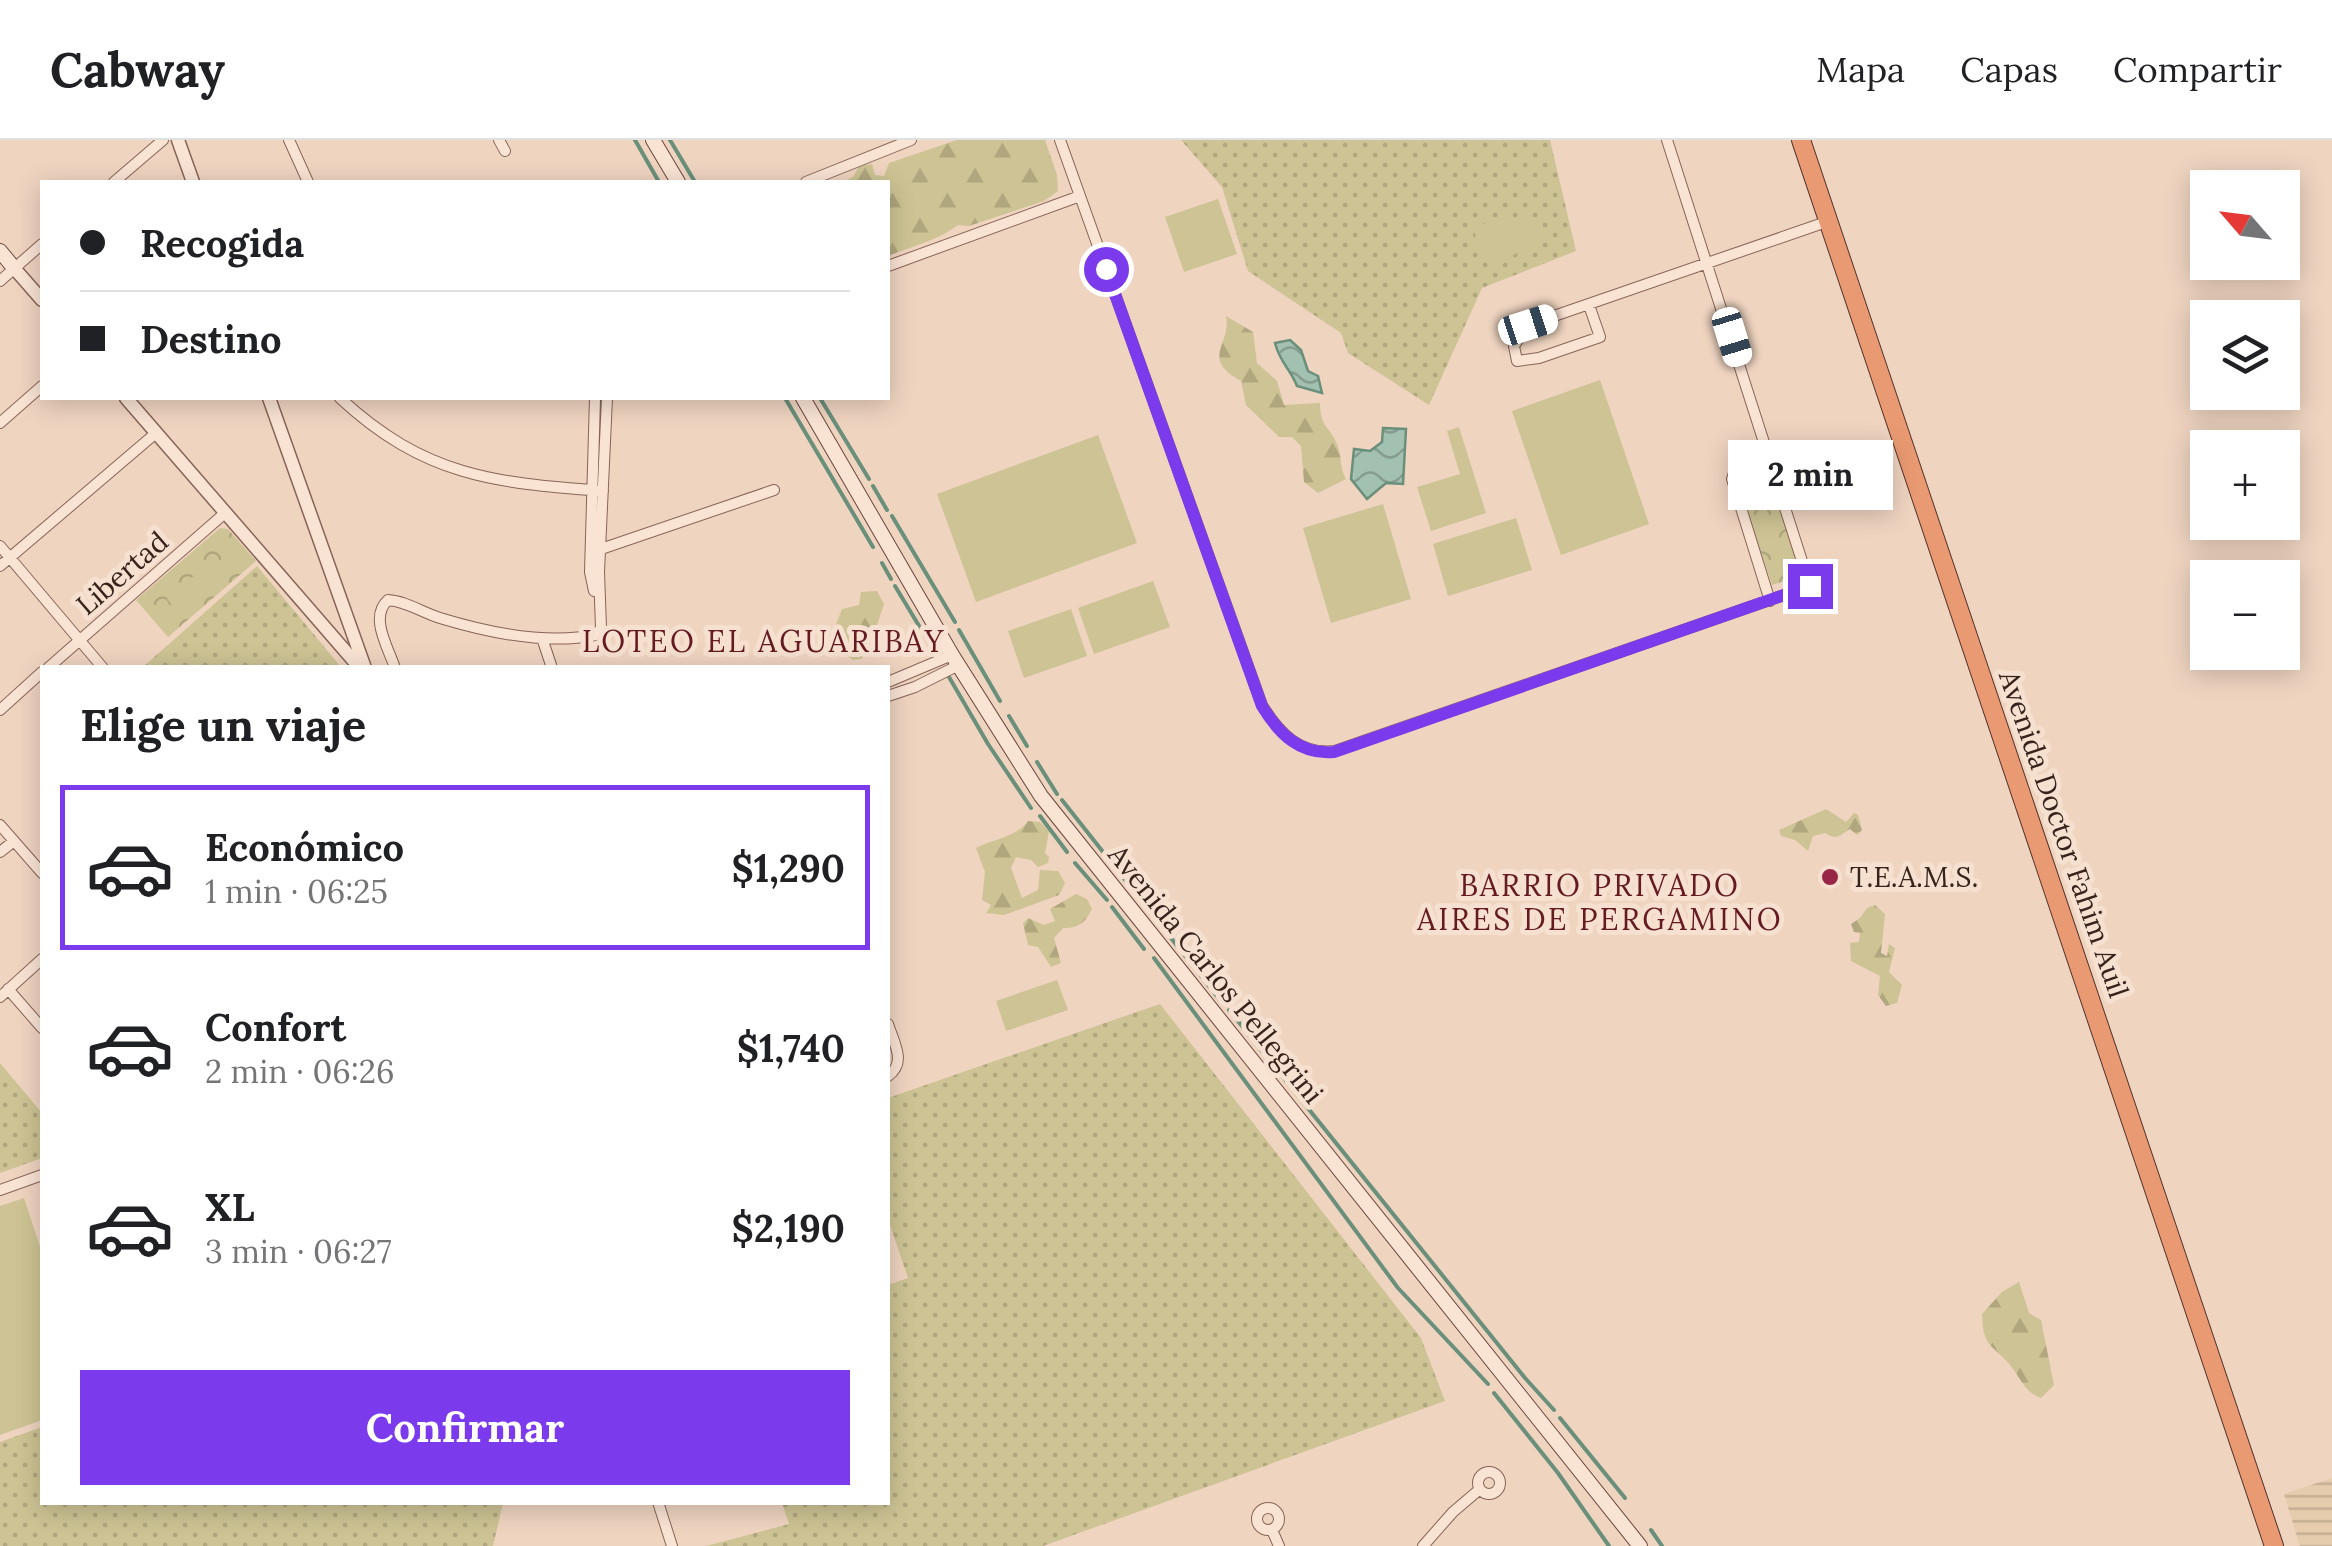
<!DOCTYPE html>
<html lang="es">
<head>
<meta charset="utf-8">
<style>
	:root { --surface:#fff; --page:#f6f6f6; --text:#202124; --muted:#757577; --line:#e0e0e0; --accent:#7c3aed }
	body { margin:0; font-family:Lora,serif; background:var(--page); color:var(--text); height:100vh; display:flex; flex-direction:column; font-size:38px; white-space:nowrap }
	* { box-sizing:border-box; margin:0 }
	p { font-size:32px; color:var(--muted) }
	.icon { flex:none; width:55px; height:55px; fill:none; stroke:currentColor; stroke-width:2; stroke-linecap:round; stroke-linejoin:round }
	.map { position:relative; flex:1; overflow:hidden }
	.sheet { position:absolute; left:40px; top:525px; width:850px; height:840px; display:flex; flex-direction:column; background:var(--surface); border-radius:0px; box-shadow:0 5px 25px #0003 }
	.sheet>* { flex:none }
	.hud { position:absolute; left:40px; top:40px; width:850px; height:220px; border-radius:0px; box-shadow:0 5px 25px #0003; display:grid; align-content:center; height:220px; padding:0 40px; background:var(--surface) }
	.needle { width:65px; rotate:298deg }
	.tools { position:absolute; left:2190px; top:30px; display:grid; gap:20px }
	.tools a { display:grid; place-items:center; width:110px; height:110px; border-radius:0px; background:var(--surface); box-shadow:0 5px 25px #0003; font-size:50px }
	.end { position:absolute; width:45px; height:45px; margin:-22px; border:12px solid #7c3aed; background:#fff; box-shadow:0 0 0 5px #fff }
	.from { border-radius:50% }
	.bubble { position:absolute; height:70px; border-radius:0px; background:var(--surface); box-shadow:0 5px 25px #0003; font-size:32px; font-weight:700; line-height:70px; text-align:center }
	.car { position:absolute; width:30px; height:60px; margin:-30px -15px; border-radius:12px; box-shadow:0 0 8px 2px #0007; background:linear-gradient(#fff 24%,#345 0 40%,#fff 0 76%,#345 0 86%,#fff 0) }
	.hud b { display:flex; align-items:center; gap:35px; height:95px; font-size:38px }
	.hud b+b { border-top:2px solid var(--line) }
	.hud i { width:25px; height:25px; background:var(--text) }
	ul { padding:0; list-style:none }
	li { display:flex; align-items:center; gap:30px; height:165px; margin:0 20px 15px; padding:0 20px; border:5px solid transparent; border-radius:0px }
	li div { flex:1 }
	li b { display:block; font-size:38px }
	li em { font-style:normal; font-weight:700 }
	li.active { border-color:var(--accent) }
	li>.icon { width:90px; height:90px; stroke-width:1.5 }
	h2 { padding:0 40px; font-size:45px; line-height:120px }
	.primary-button { display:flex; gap:20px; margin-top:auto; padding:20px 40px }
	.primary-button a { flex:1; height:115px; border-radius:0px; background:var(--accent); color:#fff; font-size:40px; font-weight:700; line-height:115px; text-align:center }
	header { display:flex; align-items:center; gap:60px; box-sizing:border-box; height:140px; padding:0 50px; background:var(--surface); border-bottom:2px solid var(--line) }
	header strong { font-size:48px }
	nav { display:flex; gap:55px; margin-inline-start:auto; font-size:35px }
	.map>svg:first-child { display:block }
	.farmland { fill:url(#farmland-rules) }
	.grass { fill:url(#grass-dots) }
	.forest { fill:url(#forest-firs) }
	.park { fill:url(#park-crowns) }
	.pitch { fill:#cdc394 }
	.water { fill:url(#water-waves); stroke:#6a8f7b; stroke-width:2.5 }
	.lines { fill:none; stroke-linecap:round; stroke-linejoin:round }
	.stream { stroke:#6a8f7b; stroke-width:4 }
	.minor-casing { stroke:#886458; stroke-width:12 }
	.tertiary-casing { stroke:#886458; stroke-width:15 }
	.secondary-casing { stroke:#6a453b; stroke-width:16 }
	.trunk-casing { stroke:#55342c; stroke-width:20 }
	.minor { stroke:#f9e3d3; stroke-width:10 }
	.tertiary { stroke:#f9e3d3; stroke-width:12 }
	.secondary { stroke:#f9e3d3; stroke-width:14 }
	.trunk { stroke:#ea9a72; stroke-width:18 }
	.route { stroke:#7c3aed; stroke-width:12 }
	.poi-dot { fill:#982747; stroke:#f6e0d0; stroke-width:4 }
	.labels { text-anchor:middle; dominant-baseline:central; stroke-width:10; stroke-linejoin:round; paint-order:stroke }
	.street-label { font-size:28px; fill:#37221c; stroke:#f6e0d0 }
	.poi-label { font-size:28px; fill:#37221c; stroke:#f6e0d0; text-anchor:start }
	.neighbourhood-label { font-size:30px; letter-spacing:2.5px; fill:#651b20; stroke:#f6e0d0 }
</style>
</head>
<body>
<header>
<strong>Cabway</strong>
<nav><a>Mapa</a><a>Capas</a><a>Compartir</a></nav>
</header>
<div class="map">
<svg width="2332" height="1406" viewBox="0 0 2332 1406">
	<defs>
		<pattern id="farmland-rules" width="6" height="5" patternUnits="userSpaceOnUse" patternTransform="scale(2.5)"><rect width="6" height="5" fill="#e4ccad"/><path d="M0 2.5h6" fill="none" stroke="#c4af94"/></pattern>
		<pattern id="grass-dots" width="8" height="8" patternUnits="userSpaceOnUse" patternTransform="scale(2.5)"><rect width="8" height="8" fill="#cdc394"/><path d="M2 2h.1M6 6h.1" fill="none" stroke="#b1a77f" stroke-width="1.8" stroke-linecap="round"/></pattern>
		<pattern id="forest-firs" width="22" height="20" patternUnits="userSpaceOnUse" patternTransform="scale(2.5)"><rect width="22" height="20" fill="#cdc394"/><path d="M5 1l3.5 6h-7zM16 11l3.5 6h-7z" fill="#b1a77f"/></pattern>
		<pattern id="park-crowns" width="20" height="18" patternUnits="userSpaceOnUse" patternTransform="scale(2.5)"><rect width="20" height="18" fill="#cdc394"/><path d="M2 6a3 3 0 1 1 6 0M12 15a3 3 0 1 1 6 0" fill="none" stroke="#b1a77f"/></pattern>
		<pattern id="water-waves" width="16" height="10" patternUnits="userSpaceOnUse" patternTransform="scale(2.5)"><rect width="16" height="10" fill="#a3c1b0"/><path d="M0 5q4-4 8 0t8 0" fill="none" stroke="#869c8e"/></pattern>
	</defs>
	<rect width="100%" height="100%" fill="#efd4c0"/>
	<path class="farmland" d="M2332 1338V1406H2300L2284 1354Z"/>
	<path class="grass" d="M1181 0H1550L1576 111 1482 148 1429 265 1348 213 1341 193 1248 131 1222 47Z
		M257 426 341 527H143Z
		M1160 864 1421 1198 1445 1261 1043 1406H706L789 1384 782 1363 888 1362V1145L908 1138 888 1079V958Z
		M0 923 42 973V1018L0 1033Z
		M42 1287V1362L503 1363 493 1406H0V1302Z"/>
	<path class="forest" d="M957 0H1045L1057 35 1058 51 1044 61 969 86 958 85C937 101 912 106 888 116V42H843L853 37 859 26 872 24 875 35 884 36 889 23Z
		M1226 176 1253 192 1257 223 1277 241 1284 265 1320 263C1320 289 1331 286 1338 307 1342 319 1339 326 1346 339L1318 353 1304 342 1301 306 1292 297H1279L1246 265 1241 241C1199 218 1232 205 1226 176Z
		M877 451 884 464 875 491 862 490 866 497 862 519 853 520 845 515 836 484 842 469 859 465 861 452Z
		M1826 669 1846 682 1854 673 1858 675 1862 690 1857 695 1850 689C1839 695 1838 701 1825 693L1813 696 1808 711 1795 700 1781 696 1779 690Z
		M1028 681 1040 682 1049 691 1045 713 1049 717 1048 723 1038 727 1031 720 1016 717 1011 728 1022 758 1038 750 1040 730 1058 731 1065 743 1059 755 1004 775 986 773 991 765 982 760 985 732 976 708C993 699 1017 697 1028 681Z
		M1076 754 1087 759 1092 769C1085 783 1079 788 1063 788L1054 798 1061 823 1051 827 1038 807 1028 805 1023 783 1028 778 1044 785 1055 781 1050 769Z
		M1875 765 1885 774 1881 813 1887 816 1889 804 1895 808 1889 832 1902 845 1897 863 1886 866 1878 855 1880 836 1851 821 1850 803 1859 802 1860 793 1854 792 1851 784 1860 778 1867 768Z
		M2019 1142 2029 1173 2041 1180 2054 1245 2041 1258C2024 1251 2023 1242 2013 1229 1997 1206 1982 1210 1982 1174L2002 1152Z"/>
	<path class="park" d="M1764 317 1802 436 1772 445 1737 341 1740 332Z
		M220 388 228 389 256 421 168 497 136 460Z"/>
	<path class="pitch" d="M1218 59 1237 114 1184 132 1165 77Z
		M1490 80 1538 83 1541 96C1529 109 1514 111 1502 125 1487 117 1475 109 1475 90Z
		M1600 240 1649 384 1561 415 1512 271Z
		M1459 287 1486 373 1431 391 1417 347 1460 334 1447 291Z
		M1098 295 1137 403 976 462 937 354Z
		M1383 364 1411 459 1331 483 1303 388Z
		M1516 378 1532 430 1448 456 1433 404Z
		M206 425 221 443 183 476 167 459Z
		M1153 441 1170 487 1094 514 1078 468Z
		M1071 469 1087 516 1024 538 1008 491Z
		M1057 840 1068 870 1006 891 996 861Z
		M24 1058 42 1113V1280L0 1295V1066Z"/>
	<path class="water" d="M1290 200 1301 210 1308 231 1318 236 1322 253 1297 246C1290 228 1280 223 1275 203Z
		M1383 288 1406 289 1403 344 1386 343 1367 359 1351 339 1354 309 1370 311 1382 302Z"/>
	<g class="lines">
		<path class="stream" d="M635 0 659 42
			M670 0 695 42
			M785 258 873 407
			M820 258 869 339
			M873 346 887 370
			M892 376 955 482
			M882 423 891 439
			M895 446 936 514
			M959 490 1000 561
			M949 537 988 604 1031 668
			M1009 576 1027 606
			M1037 622 1057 654
			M1062 660 1220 860
			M1040 676 1067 712
			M1075 723 1107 760
			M1112 767 1144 809
			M1154 818 1398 1148 1488 1244
			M1229 870 1525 1238 1554 1270
			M1494 1253 1558 1333 1609 1406
			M1560 1278 1625 1358
			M1651 1390 1662 1406"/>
		<defs>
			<path id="minor" d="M289 0 308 42
				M499 0 505 11
				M1060 0 1262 565C1279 593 1300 615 1335 611L1810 446 1667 0
				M114 42 163 0
				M806 42 911 0
				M888 126 1080 56
				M0 141 42 104
				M1589 165 1600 197 1539 218 1517 221 1514 206 1528 185 1829 81
				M340 258C424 336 494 343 603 351
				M0 283 42 246
				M1767 308 1736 327 1732 339 1770 461
				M0 406 103 528
				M601 409 774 350
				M0 426 156 293
				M594 451 590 432 595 258
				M542 498 552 528
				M48 528 225 373
				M395 528C388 507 369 477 388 460 406 461 423 473 440 478 489 493 546 505 596 495L601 488 599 432 607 258
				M888 542 952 515
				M888 556 915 547 959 525
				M0 570 42 532
				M0 685 42 733
				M0 712 14 701
				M8 849 42 888
				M0 857 42 819
				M888 884C894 903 907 923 888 936
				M0 1050 42 1035
				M1478 1343a11 11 0 1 1 22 0a11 11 0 1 1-22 0Z
				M658 1362 672 1406
				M1257 1379a11 11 0 1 1 22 0a11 11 0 1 1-22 0Z
				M1272 1390 1279 1406
				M1423 1406 1453 1372 1480 1349"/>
			<path id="tertiary" d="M178 0 193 42
				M14 128 42 160
				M126 258 360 528
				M269 258 365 528"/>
			<path id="secondary" d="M653 0 678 42
				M0 111 14 128
				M803 258 952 515 1041 656 1640 1406"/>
			<path id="trunk" d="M1801 0 2274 1406"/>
		</defs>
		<use href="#minor" class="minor-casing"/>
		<use href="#tertiary" class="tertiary-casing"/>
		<use href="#secondary" class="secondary-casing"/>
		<use href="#trunk" class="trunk-casing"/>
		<use href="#minor" class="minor"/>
		<use href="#tertiary" class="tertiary"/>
		<use href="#secondary" class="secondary"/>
		<use href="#trunk" class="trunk"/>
	</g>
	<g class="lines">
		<path class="route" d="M1106 129 1262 566C1279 594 1300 615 1334 612L1810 446"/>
	</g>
	<circle class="poi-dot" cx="1830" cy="737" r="10"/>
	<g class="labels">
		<g class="street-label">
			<text transform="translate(122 433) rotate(-41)">Libertad</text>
			<text transform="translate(2064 694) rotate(71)">Avenida Doctor Fahim Auil</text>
			<text transform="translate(1216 834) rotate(51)">Avenida Carlos Pellegrini</text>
		</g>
		<g class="poi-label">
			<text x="1850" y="737">T.E.A.M.S.</text>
		</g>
		<g class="neighbourhood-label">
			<text x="764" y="501">LOTEO EL AGUARIBAY</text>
			<text x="1600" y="745">BARRIO PRIVADO<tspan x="1600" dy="34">AIRES DE PERGAMINO</tspan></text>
		</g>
	</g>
</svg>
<div class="tools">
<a><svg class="needle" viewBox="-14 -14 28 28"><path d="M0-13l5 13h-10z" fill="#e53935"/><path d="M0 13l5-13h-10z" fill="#757577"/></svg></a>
<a><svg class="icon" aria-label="layers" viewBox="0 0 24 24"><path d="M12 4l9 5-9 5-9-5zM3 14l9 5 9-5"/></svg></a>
<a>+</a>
<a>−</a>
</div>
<i class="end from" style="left:1106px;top:129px"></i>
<i class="end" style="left:1810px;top:446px"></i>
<div class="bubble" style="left:1728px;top:300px;width:165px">2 min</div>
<i class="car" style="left:1528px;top:185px;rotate:72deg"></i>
<i class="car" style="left:1732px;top:197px;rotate:163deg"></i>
<div class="hud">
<b><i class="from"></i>Recogida</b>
<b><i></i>Destino</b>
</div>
<section class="sheet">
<h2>Elige un viaje</h2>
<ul>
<li class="active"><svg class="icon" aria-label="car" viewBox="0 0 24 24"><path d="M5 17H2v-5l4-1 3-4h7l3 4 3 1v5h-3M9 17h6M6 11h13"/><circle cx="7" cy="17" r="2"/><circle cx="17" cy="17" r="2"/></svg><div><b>Económico</b><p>1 min · 06:25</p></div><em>$1,290</em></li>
<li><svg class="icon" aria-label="car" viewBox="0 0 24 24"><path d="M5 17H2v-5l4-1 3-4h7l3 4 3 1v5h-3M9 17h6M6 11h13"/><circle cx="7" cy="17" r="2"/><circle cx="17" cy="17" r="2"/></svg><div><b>Confort</b><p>2 min · 06:26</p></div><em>$1,740</em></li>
<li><svg class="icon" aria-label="car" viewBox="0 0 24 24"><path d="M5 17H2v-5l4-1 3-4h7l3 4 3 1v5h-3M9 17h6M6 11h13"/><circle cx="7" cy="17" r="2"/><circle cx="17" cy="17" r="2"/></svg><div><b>XL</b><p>3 min · 06:27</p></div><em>$2,190</em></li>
</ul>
<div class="primary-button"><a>Confirmar</a></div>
</section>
</div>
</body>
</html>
